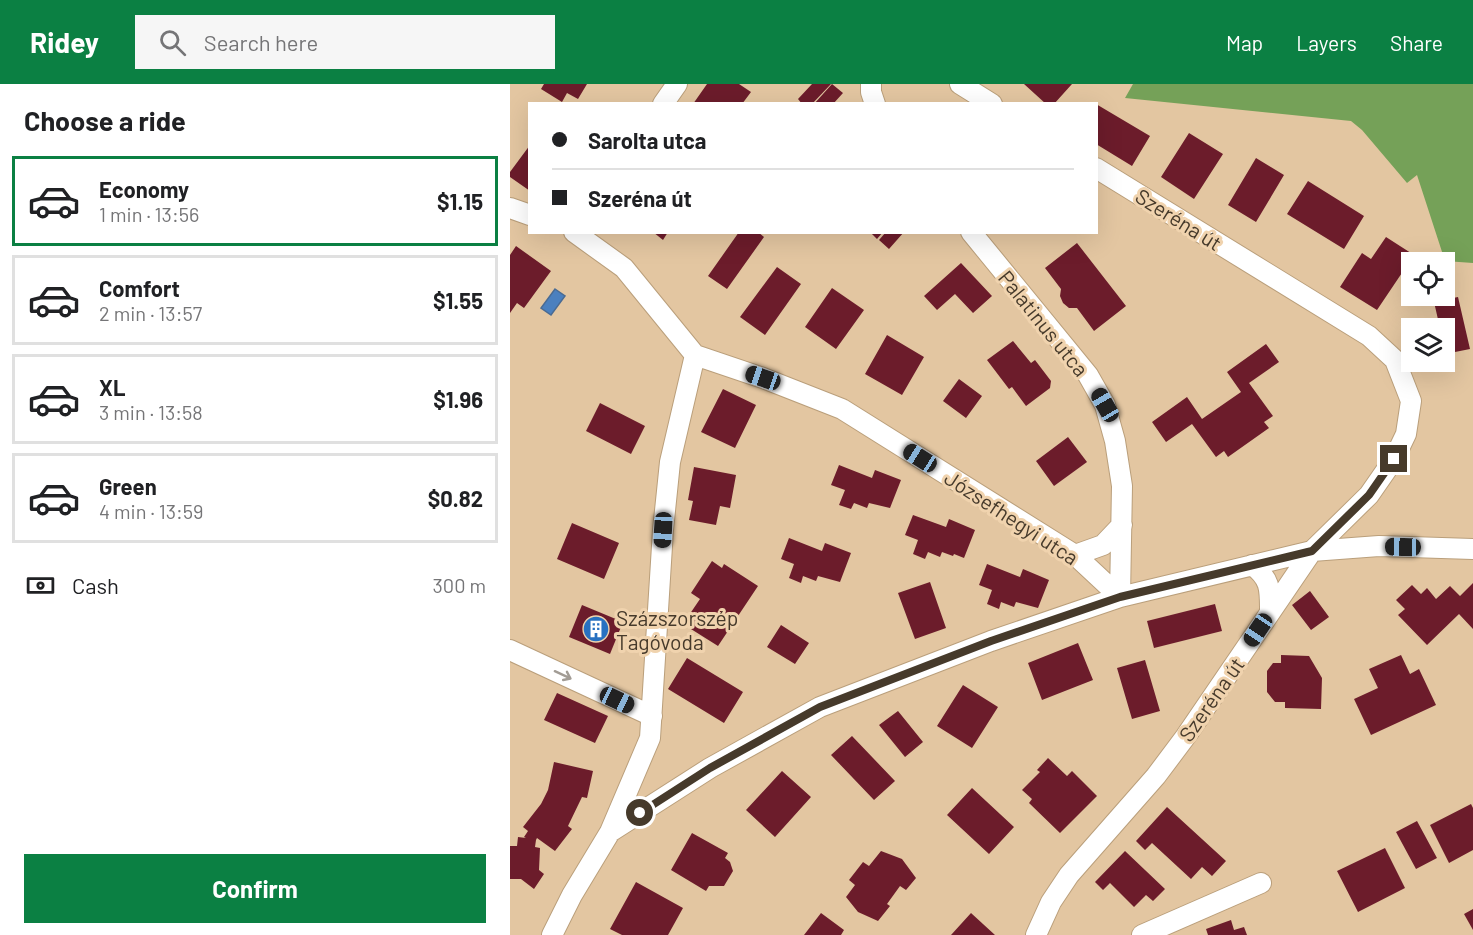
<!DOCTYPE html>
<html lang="en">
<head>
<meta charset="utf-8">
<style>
	:root { --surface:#fff; --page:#f6f6f6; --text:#202124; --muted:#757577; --line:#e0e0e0; --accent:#0b8043 }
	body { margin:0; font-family:Barlow,sans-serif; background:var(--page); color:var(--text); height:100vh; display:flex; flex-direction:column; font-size:22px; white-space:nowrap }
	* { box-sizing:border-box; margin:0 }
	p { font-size:20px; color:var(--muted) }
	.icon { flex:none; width:33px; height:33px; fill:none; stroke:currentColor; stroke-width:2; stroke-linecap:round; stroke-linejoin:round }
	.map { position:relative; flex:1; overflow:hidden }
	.sheet { display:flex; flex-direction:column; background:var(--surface); width:510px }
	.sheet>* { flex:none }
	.hud { position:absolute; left:18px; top:18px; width:570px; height:132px; border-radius:0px; box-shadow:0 6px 24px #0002; display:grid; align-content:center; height:132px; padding:0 24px; background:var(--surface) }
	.controls { position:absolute; left:891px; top:168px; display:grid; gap:12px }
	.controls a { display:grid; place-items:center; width:54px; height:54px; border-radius:0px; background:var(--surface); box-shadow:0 6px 24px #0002; font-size:30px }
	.end { position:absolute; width:27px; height:27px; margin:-14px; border:8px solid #463a2b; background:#fff; box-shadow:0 0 0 3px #fff }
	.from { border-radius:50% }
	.car { position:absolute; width:18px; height:36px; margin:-18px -9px; border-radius:8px; box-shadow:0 0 4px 2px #0007; background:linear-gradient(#222 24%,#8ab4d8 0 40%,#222 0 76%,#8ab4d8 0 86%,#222 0) }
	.hud b { display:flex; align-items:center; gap:21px; height:57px; font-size:22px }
	.hud b+b { border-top:2px solid var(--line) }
	.hud i { width:15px; height:15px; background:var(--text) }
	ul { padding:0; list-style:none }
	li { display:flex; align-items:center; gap:18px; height:90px; margin:0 12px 9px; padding:0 12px; border:3px solid var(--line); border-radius:0px }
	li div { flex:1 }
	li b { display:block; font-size:22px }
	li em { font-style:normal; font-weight:700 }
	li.active { border-color:var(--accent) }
	li>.icon { width:54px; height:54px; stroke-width:1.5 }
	h2 { padding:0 24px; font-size:27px; line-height:72px }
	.pay { display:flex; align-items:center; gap:15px; height:66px; padding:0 24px; font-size:22px }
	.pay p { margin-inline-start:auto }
	.cta { display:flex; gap:12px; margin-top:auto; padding:12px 24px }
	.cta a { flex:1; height:69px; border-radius:0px; background:var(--accent); color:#fff; font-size:24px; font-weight:700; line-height:69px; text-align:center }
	header { display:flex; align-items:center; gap:36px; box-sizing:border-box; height:84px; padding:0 30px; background:var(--accent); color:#fff }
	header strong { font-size:28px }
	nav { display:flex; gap:33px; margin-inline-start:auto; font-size:21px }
	.search { width:420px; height:54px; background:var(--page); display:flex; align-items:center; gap:15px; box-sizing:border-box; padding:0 21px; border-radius:0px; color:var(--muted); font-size:22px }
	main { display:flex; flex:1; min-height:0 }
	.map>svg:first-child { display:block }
	.forest { fill:#75a158 }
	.water { fill:#4b80bf; stroke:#4a6b93; stroke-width:1.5 }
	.building { fill:#6c1c2b }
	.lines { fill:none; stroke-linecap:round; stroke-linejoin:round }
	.minor-casing { stroke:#ba9f7b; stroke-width:22 }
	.minor { stroke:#fff; stroke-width:20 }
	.oneway { stroke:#a29c95 }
	.route { stroke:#463a2b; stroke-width:8 }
	.labels { text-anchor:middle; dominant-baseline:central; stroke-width:6; stroke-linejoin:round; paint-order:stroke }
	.street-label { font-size:21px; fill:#463a2b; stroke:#f0d3ae }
	.poi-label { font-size:21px; fill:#463a2b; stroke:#f0d3ae; text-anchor:start }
</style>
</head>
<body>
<header>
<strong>Ridey</strong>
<div class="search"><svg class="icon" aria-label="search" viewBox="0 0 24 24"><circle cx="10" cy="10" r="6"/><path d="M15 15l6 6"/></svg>Search here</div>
<nav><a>Map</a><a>Layers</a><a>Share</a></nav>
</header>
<main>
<section class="sheet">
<h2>Choose a ride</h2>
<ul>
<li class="active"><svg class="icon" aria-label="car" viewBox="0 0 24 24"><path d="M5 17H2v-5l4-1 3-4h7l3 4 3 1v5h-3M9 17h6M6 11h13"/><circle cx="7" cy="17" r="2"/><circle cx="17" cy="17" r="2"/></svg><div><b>Economy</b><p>1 min · 13:56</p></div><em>$1.15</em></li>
<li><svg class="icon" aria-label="car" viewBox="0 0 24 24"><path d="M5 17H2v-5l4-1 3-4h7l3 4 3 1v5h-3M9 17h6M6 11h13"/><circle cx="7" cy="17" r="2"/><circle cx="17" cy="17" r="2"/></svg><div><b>Comfort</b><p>2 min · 13:57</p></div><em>$1.55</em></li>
<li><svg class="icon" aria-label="car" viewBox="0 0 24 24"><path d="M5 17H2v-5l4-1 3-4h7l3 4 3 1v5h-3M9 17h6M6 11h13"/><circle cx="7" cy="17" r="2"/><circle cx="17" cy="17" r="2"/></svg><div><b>XL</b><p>3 min · 13:58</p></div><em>$1.96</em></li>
<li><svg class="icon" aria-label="car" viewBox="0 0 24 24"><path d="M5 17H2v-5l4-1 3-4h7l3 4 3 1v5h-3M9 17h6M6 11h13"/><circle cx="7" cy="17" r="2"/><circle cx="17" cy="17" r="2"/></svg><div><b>Green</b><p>4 min · 13:59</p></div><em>$0.82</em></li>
</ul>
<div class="pay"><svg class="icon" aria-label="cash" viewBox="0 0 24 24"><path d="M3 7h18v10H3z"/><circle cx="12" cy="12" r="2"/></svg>Cash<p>300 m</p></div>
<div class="cta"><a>Confirm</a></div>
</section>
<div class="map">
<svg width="963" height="851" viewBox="0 0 963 851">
	<rect width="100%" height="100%" fill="#e3c6a1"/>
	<path class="forest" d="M623 0H963V179L935 177 907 91 897 99 852 46 841 37 615 14Z"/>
	<path class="water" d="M45 205 55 212 41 231 31 224Z"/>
	<path class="building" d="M34 0H77L68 15 57 9 52 18 31 5Z
		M197 0H229L241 8 232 20H183Z
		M302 0H321L302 20H292L288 15Z
		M322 0 333 9 323 20H304Z
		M514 0H562L544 20H536Z
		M586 20 640 52 622 82 586 60Z
		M679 49 713 70 684 115 651 93Z
		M20 61V107L0 93V88Z
		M746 74 774 91 746 138 718 121Z
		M798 97 854 132 834 165 777 130Z
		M143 148H158L153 156Z
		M229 148H248L254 153 217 205 198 192Z
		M360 148H373L367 155Z
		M376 148H394L379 165 369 156Z
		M876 153 904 171 867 226 830 203 852 169 861 175Z
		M567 159 616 222 584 247 567 224H559L553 219 550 212 551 205 535 184Z
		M6 162 41 187 14 224 7 219 0 229V171Z
		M451 179 482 212 463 229 445 210 427 226 414 212Z
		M267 183 291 200 255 251 230 233Z
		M322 204 354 226 326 265 295 243Z
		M948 213 960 265 935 270 934 244H930L924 218Z
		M377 251 414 273 392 311 355 290Z
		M503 257 521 279 525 276 541 297 540 304 516 322 502 303 499 305 477 276Z
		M756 260 769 278 739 299 763 332 754 338 759 344 718 373 714 367 706 373 682 340 656 358 642 338 677 313 692 335 731 308 717 288Z
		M449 295 472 312 456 334 433 317Z
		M213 305 246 321 225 364 191 348Z
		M90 319 135 342 121 370 76 347Z
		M558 353 577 378 544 402 526 377Z
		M329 381 362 394 365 386 391 396 380 424 359 419 357 424 344 419 341 425 329 421 335 406 321 401Z
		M184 383 226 391 220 424 210 422 206 441 179 436 183 417 178 416Z
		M403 431 436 443 439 435 465 446 454 474 444 470 443 472 432 468 430 473 418 468 415 475 403 470 408 456 395 451Z
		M62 439 109 459 94 495 47 475Z
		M279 454 312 467 315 459 341 469 330 498 308 492 306 497 293 492 291 499 279 494 284 480 271 475Z
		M202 477 212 484 214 480 248 502 208 562 173 540 190 515 181 509Z
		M477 480 510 493 513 485 539 496 528 524 506 518 504 523 491 518 489 525 477 520 482 506 469 501Z
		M420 498 436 544 405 555 388 509Z
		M963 499V545L949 530 917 561 888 531 895 525 886 516 902 501 911 510 917 504 926 515 940 502 950 512Z
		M800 507 819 533 801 546 782 521Z
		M705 520 712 547 644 564 637 537Z
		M72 521 113 538 100 570 59 553Z
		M271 541 299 559 285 580 257 563Z
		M568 559 583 596 532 616 518 579Z
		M771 571 799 572 812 594 811 625 775 624V618H765L757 608V587L763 579H771Z
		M891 571 900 590 909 585 926 621 861 651 844 615 868 604 859 585Z
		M177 574 233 608 214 639 158 605Z
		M635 576 650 627 622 635 607 584Z
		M453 601 488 623 462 664 427 642Z
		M47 609 98 632 85 659 34 636Z
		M388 627 413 658 395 673 369 641Z
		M342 652 385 697 364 716 321 671Z
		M538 674 557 692 562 687 587 712 550 749 519 719 522 715 512 706 530 688 527 686Z
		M44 678 83 687 77 714 72 713 58 742 62 745 45 767 27 754 26 756 25 763 30 764 29 786 34 790 24 805 11 795H0V762H7L8 753 16 754 14 753 18 747 13 743 31 720 38 706Z
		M272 687 301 713 265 753 236 726Z
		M462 704 504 743 479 770 437 731Z
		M961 720 963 724V766L939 779 920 741Z
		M657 723 716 777 702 792 692 783 681 795 642 759 635 766 626 757Z
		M907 737 927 774 906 785 886 748Z
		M182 749 218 769 215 774 220 778 223 787 214 802H199L196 807 161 786Z
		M875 764 895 804 848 828 827 787Z
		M371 767 392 775 406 794 396 806 390 802 377 820 380 822 368 837 348 828 336 813 345 801 339 796 353 778 359 782Z
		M615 767 655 805 643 817 636 811 624 823 600 799 593 806 585 798Z
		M126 798 173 824 158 851H112L100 845Z
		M963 825V846L954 830Z
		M311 829 334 846 331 851H294Z
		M461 829 485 851H441Z
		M721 836 724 846 734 843 737 851H698L696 845Z"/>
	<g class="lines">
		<defs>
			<path id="minor" d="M361 0V8L365 20
				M450 0 482 20
				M153 20 167 0
				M0 124 20 131
				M64 148 114 184 185 271 253 294 332 325 565 471 610 513
				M461 148 578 291 595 321 605 357 612 402 610 513
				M565 471 593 461 612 441
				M742 481C761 495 760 506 760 528
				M0 566 142 632
				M100 748 200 684 310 623 481 557 610 513 802 467 869 462 963 465
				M42 851 62 811 100 748 140 654 153 446 160 378 185 271
				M526 851 541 818 559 791 646 692 676 652 802 467 859 411 884 375 896 350 901 317 885 276 859 252 586 84
				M632 851 751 799"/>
		</defs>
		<use href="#minor" class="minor-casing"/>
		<use href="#minor" class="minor"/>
	</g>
	<defs><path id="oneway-shaft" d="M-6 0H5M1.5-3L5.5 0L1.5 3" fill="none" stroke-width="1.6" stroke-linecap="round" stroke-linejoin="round" transform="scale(1.5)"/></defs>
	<use class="oneway" href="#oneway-shaft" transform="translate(53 591) rotate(25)"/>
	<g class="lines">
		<path class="route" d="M130 729 200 684 310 623 481 557 610 513 802 467 859 411 884 375"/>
	</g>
	<defs>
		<symbol id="building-disc" viewBox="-11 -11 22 22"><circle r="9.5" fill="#2871c1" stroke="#f0d3ae"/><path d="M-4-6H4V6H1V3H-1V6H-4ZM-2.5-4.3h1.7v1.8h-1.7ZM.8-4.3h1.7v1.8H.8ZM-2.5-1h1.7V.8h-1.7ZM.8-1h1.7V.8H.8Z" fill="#fff"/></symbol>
	</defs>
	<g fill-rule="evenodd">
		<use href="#building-disc" x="71" y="530" width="30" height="30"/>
	</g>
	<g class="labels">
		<g class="street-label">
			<text transform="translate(669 135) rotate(32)">Szeréna út</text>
			<text transform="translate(534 239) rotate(51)">Palatinus utca</text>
			<text transform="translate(502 433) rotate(33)">Józsefhegyi utca</text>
			<text transform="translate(701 615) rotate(-55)">Szeréna út</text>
		</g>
		<g class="poi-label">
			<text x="106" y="533">Százszorszép<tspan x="106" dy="24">Tagóvoda</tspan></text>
		</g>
	</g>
</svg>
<div class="controls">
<a><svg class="icon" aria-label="locate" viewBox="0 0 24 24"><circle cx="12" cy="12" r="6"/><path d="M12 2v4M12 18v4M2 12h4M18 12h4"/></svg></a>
<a><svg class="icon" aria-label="layers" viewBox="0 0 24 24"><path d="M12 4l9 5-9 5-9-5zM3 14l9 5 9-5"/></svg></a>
</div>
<i class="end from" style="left:130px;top:729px"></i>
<i class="end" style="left:884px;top:375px"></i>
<i class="car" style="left:253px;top:294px;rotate:289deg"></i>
<i class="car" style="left:595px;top:321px;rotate:330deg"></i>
<i class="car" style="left:410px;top:374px;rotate:302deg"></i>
<i class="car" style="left:153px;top:446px;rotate:183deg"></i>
<i class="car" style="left:893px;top:463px;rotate:271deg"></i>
<i class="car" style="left:748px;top:546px;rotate:214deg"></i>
<i class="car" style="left:107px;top:616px;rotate:115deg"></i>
<div class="hud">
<b><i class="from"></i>Sarolta utca</b>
<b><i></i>Szeréna út</b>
</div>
</div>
</main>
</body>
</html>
